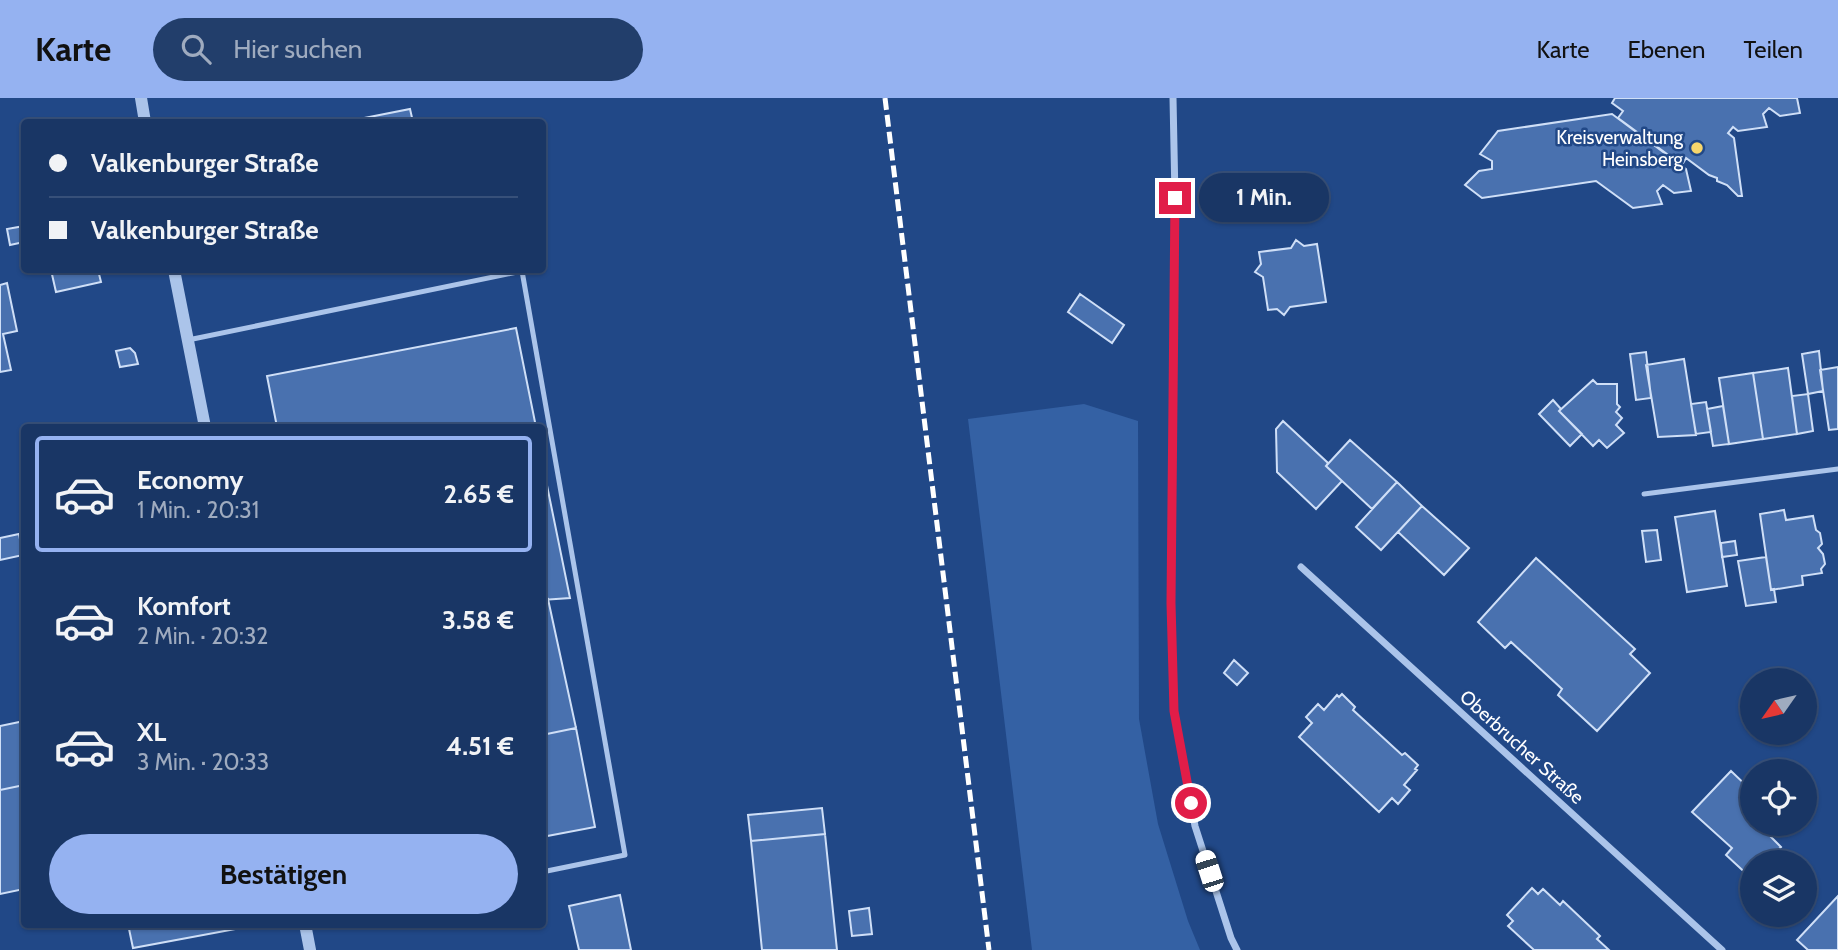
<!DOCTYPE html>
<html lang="de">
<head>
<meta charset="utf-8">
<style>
	:root { --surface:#193665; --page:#223e6b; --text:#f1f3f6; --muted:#9fabbf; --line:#375079; --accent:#95b2f1 }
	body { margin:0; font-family:Cabin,sans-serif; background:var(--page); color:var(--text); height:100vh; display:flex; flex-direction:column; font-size:26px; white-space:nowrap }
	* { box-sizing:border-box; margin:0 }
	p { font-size:23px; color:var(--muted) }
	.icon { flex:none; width:38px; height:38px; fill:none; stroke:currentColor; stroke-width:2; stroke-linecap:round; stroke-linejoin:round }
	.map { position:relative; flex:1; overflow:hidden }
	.side { position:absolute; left:21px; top:326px; width:525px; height:504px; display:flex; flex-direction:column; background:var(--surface); border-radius:7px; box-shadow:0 2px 5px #0004,0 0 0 2px var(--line) }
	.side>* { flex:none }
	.banner { position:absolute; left:21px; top:21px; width:525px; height:154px; border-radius:7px; box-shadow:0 2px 5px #0004,0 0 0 2px var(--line); display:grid; align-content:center; height:154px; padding:0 28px; background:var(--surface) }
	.needle { width:46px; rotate:236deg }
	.tools { position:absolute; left:1740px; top:570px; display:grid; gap:14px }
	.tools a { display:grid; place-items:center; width:77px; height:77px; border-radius:50%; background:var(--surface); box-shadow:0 2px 5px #0004,0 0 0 2px var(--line); font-size:35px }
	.end { position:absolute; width:32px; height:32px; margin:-16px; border:9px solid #e11d48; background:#fff; box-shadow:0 0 0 4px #fff }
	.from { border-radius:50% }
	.bubble { position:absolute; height:49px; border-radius:24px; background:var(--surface); box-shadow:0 2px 5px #0004,0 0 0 2px var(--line); font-size:23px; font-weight:700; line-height:49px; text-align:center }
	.car { position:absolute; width:21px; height:42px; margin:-21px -10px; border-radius:9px; box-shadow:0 0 5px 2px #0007; background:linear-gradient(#fff 24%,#345 0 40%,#fff 0 76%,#345 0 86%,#fff 0) }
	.banner b { display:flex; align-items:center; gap:24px; height:66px; font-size:26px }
	.banner b+b { border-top:2px solid var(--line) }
	.banner i { width:18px; height:18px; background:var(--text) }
	ul { padding:12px 0 0; list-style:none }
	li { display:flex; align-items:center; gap:21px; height:116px; margin:0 14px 10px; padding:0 14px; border:4px solid transparent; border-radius:7px }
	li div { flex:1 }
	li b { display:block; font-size:26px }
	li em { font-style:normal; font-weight:700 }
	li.current { border-color:var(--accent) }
	li>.icon { width:63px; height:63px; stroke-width:1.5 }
	.primary-button { display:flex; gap:14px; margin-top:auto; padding:14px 28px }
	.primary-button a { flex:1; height:80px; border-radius:42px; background:var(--accent); color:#111; font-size:28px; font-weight:700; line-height:80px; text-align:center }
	header { display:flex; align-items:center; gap:42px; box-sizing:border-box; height:98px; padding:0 35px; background:var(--accent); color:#111 }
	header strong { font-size:33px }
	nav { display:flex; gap:38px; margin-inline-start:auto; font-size:24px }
	.search { width:490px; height:63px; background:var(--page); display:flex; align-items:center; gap:18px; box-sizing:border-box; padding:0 24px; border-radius:38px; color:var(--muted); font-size:26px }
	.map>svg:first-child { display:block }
	.green { fill:#3461a4 }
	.building { fill:#4971af; stroke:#cfdff7; stroke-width:2 }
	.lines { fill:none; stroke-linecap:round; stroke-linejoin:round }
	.service { stroke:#abc4ea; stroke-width:5 }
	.minor { stroke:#abc4ea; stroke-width:7 }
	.tertiary { stroke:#abc4ea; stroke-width:12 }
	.rail { stroke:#fff; stroke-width:5; stroke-dasharray:12 5; stroke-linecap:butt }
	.route { stroke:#e11d48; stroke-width:9 }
	.poi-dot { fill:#f7d66c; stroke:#214887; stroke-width:2.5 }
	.labels { text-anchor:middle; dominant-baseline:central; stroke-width:5; stroke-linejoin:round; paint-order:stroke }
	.poi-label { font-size:19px; fill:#fff; stroke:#214887; text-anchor:end }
	.street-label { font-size:19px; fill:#fff; stroke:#214887 }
</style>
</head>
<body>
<header>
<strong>Karte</strong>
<div class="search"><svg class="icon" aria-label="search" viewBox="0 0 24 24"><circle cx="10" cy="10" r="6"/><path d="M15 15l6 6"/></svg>Hier suchen</div>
<nav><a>Karte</a><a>Ebenen</a><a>Teilen</a></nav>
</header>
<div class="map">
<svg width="1838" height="852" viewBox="0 0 1838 852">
	<rect width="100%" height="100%" fill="#214887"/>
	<path class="green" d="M1084 306 1138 323 1139 621 1158 726 1188 823 1200 852H1032L968 321Z"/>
	<path class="building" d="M1615 0H1797L1800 15 1780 18 1769 10 1763 16 1767 29 1738 33 1733 29 1728 35 1734 40 1742 98H1738L1727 87 1717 83V80L1709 77 1686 60 1682 67 1618 20 1623 13 1612 5Z
		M410 11 413 24H344Z
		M1612 16 1686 71 1691 93 1674 95 1663 87 1657 93 1662 106 1633 110 1596 83 1482 100 1465 87 1479 73 1492 71V63L1480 56 1498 33Z
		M24 128V144L10 147 7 131Z
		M1296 142 1304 148 1317 146 1326 204 1290 209 1284 217 1277 211 1268 212 1263 179 1255 174 1261 166 1259 154 1291 150Z
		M51 172H98L101 184 56 194Z
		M7 185 17 233 3 236 11 272 0 274V187Z
		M1080 196 1124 227 1112 245 1068 214Z
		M516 230 536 329H277L267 278Z
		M130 250 135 255 138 266 120 269 116 253Z
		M1819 253 1823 293 1808 296 1802 256Z
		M1646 254 1651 300 1636 302 1630 256Z
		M1684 261 1696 337 1658 339 1646 267Z
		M1838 269V331L1829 332 1820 272Z
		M1788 270 1797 336 1763 341 1753 275Z
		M1753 275 1763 341 1729 346 1719 280Z
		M1593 282 1597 286H1617V306L1620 309 1616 314 1622 320 1616 327 1624 335 1607 350 1599 342 1593 348 1559 313Z
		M1808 296 1813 333 1797 336 1792 298Z
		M1553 302 1561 311 1559 313 1582 336 1570 348 1539 316Z
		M1706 304 1711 334 1696 336 1691 306Z
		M1723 308 1729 346 1713 348 1707 311Z
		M1283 323 1328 365 1326 368 1342 383 1316 411 1277 374 1276 331Z
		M1350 342 1397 384 1372 411 1326 368Z
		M542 363 570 500 542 502Z
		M1397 384 1422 408 1381 452 1356 429Z
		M1422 408 1469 450 1444 477 1398 434Z
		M1784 412 1786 422 1813 418 1816 432 1820 435 1822 446 1818 450 1823 456 1825 466 1821 471 1822 475 1802 478 1803 487 1771 492 1760 416Z
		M1715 413 1727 488 1687 494 1675 419Z
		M1657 432 1661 462 1646 464 1642 433Z
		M19 436 23 457 0 462V440Z
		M1735 443 1737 457 1722 459 1721 445Z
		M1766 459 1771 492 1774 491 1776 504 1746 508 1738 463Z
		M1536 460 1635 551 1630 556 1650 575 1597 633 1558 597 1562 591 1511 544 1505 550 1478 524Z
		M548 501 576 630 542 637V502Z
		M1234 562 1248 575 1237 587 1224 575Z
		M1342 596 1355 609 1353 612 1402 657 1405 655 1418 667 1415 671 1417 672 1404 687 1410 692 1398 706 1392 700 1379 714 1299 639 1312 625 1306 619 1318 606 1324 612 1337 597 1339 599Z
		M24 623V687L0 692V628Z
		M576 630 595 729 542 739V637Z
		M1731 673 1752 693 1750 703 1752 705V726H1774L1777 729 1769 737 1781 749 1765 765H1752L1751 780 1726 757 1732 750 1692 714Z
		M24 687V791L0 796V692Z
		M822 710 825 736 751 743 748 717Z
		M825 736 837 852H762L751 743Z
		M1532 790 1538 796 1543 791 1560 807 1563 803 1600 838 1597 841 1609 852H1534L1508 828 1513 823 1507 817Z
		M620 797 631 852H579L569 808Z
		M1838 798V852H1808L1797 842Z
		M869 810 872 836 852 838 849 813Z
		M128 826H240L241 830 133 850Z"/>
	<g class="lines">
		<path class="service" d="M188 242 522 173 625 757 542 774
			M1644 396 1838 371"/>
		<path class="minor" d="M1173 0 1175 100 1171 505 1174 613 1195 728 1231 840 1237 852
			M1301 469 1722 852"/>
		<path class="tertiary" d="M141 0 145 24
			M174 172 205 329
			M305 826 310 852"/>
		<path class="rail" d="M885 0 989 852"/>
	</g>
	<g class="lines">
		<path class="route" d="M1175 100 1171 505 1174 613 1191 705"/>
	</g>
	<circle class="poi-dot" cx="1697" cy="50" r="7"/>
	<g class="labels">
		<g class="poi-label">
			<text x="1683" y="39">Kreisverwaltung<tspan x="1683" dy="22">Heinsberg</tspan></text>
		</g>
		<g class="street-label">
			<text transform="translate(1522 649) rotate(42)">Oberbrucher Straße</text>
		</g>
	</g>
</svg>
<div class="tools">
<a><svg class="needle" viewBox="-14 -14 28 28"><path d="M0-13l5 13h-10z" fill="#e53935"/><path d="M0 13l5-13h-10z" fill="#9fabbf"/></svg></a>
<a><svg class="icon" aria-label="locate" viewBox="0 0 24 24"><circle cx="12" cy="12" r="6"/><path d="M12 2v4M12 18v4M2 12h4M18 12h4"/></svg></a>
<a><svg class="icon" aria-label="layers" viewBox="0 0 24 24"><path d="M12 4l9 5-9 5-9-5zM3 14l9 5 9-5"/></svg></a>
</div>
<i class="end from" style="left:1191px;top:705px"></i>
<i class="end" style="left:1175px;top:100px"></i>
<div class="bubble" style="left:1199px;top:75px;width:130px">1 Min.</div>
<i class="car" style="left:1209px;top:773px;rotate:342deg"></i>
<div class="banner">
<b><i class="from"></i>Valkenburger Straße</b>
<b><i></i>Valkenburger Straße</b>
</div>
<section class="side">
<ul>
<li class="current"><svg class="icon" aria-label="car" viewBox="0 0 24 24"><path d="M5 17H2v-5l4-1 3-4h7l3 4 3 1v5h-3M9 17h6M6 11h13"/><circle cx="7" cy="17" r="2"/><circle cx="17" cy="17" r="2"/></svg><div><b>Economy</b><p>1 Min. · 20:31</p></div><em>2.65 €</em></li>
<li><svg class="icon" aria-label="car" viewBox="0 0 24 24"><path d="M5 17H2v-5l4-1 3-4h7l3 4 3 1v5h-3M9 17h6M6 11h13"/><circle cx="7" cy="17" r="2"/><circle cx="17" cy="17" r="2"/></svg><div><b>Komfort</b><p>2 Min. · 20:32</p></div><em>3.58 €</em></li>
<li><svg class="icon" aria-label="car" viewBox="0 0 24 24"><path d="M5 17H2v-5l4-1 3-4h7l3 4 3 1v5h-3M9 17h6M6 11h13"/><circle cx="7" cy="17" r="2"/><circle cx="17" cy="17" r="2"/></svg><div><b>XL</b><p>3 Min. · 20:33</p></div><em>4.51 €</em></li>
</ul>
<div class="primary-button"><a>Bestätigen</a></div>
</section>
</div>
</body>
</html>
